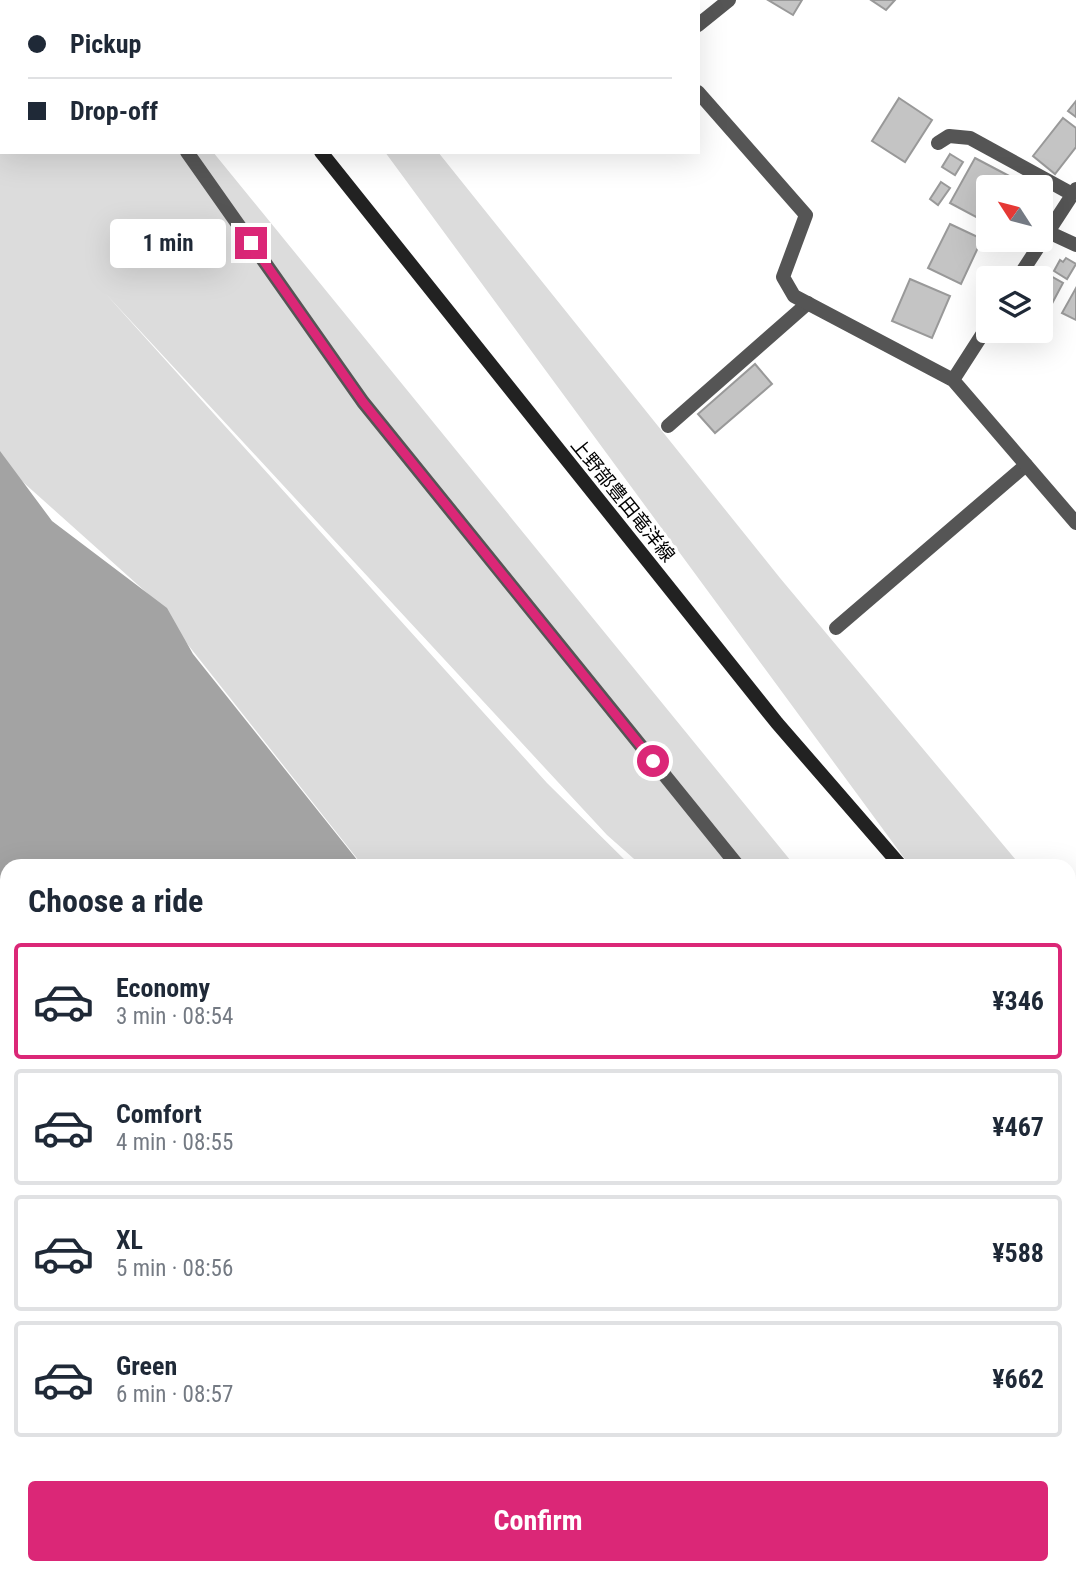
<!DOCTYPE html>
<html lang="en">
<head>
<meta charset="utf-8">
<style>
	:root { --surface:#fff; --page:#f2f2f3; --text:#1f2937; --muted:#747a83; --line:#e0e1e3; --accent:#db2777 }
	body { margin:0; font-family:"Roboto Condensed","Noto Sans JP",sans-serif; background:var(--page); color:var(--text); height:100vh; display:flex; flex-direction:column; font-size:26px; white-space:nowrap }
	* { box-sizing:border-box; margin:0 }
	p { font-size:23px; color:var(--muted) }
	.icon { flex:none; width:38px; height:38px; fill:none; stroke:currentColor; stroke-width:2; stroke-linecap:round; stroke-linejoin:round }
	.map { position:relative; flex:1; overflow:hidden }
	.side { position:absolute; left:0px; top:859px; width:1076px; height:716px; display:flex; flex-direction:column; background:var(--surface); border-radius:21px 21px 0 0; box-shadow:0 7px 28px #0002 }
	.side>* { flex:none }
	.hud { position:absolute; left:0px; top:0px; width:700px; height:154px; box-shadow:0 7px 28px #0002; display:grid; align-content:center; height:154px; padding:0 28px; background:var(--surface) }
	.needle { width:46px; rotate:306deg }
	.buttons { position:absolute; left:976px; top:175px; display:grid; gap:14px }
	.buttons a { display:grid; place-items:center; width:77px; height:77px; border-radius:7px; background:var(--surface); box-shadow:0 7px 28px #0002; font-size:35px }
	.end { position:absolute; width:32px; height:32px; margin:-16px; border:9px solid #db2777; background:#fff; box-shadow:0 0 0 4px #fff }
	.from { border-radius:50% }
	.bubble { position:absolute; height:49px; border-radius:7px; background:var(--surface); box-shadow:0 7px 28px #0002; font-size:23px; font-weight:700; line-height:49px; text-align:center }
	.hud b { display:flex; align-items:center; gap:24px; height:66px; font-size:26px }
	.hud b+b { border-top:2px solid var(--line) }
	.hud i { width:18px; height:18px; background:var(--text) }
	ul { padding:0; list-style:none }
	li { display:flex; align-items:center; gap:21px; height:116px; margin:0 14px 10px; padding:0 14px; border:4px solid var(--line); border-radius:7px }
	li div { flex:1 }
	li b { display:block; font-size:26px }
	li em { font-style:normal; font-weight:700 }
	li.current { border-color:var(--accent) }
	li>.icon { width:63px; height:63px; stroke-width:1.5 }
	h2 { padding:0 28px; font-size:32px; line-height:84px }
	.cta { display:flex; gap:14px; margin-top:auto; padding:14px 28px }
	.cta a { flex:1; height:80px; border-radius:7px; background:var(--accent); color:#fff; font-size:28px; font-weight:700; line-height:80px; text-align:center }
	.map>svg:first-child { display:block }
	.green { fill:#dcdcdc }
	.water { fill:#a3a3a3 }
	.building { fill:#c4c4c4; stroke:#999; stroke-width:2 }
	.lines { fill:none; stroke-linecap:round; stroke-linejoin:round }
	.lane { stroke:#555; stroke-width:14 }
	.street { stroke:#555; stroke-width:14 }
	.secondary { stroke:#222; stroke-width:14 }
	.route { stroke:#db2777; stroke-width:9 }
	.labels { text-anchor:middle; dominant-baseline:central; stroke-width:6; stroke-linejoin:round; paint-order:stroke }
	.street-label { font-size:19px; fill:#000; stroke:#fff }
</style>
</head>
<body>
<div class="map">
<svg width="1076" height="1574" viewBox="0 0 1076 1574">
	<rect width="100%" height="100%" fill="#fff"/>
	<path class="green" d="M0 0 90 2H2V152H213L795 866H642L607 835 105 293 547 783 631 866H363L147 593 24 483 0 456Z
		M385 152H438L780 578 1021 866H910Z
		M1069 925 1076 934V1093L1069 1084Z
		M1069 1304 1076 1311V1574H992L987 1568H1069Z"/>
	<path class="water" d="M0 451 52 521 167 608 193 654 362 866H7V1431L0 1433Z
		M715 1568H985L990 1574H720Z"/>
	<path class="building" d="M768 0H802L793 15Z
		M871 0H895L886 10Z
		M899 98 932 120 905 162 872 141Z
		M1076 101V117L1068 111Z
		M1063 118 1076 128V147L1055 174 1033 156Z
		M950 154 963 162 955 175 942 167Z
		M975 158 1013 178 1008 187H989V196L976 217 950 203Z
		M941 182 950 188 938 205 930 199Z
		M950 224 982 239 961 284 928 268Z
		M1066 258 1076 264 1067 279 1054 271 1060 260 1063 262Z
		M1040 270 1063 283 1048 311 1041 307V278H1036Z
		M910 279 950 296 932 338 892 321Z
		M1076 288V320L1062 313Z
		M755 364 772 384 715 433 698 414Z"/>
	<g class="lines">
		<path class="lane" d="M81 0 82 2
			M187 152 363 402 738 866
			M668 426 808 303
			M836 628 1026 465
			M1069 1268 1076 1277"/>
		<path class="street" d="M622 0 623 2
			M698 25 729 0
			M698 92 806 215 783 277 794 296 953 380 1076 523
			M938 143 949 136 970 138 1072 194
			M1048 232 1076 245
			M1018 278 1076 189
			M953 380 989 324"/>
		<path class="secondary" d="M202 0 203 2
			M321 152 777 723 901 866
			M1069 1060 1076 1067"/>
	</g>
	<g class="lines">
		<path class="route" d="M251 243 363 402 653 761"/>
	</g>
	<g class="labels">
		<g class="street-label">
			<text transform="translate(623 500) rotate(51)">上野部豊田竜洋線</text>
		</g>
	</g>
</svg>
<div class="buttons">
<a><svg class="needle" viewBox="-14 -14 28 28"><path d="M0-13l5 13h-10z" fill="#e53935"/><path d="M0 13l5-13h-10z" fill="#747a83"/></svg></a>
<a><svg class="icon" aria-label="layers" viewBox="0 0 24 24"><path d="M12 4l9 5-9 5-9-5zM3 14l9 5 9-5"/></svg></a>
</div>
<i class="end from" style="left:653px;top:761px"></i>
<i class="end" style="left:251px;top:243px"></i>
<div class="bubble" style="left:110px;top:219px;width:116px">1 min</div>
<div class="hud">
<b><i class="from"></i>Pickup</b>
<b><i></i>Drop-off</b>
</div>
<section class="side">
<h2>Choose a ride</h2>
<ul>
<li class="current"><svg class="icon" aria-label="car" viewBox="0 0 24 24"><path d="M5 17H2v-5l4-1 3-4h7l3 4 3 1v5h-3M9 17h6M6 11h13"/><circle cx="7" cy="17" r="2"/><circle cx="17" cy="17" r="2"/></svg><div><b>Economy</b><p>3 min · 08:54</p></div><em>¥346</em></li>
<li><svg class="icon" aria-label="car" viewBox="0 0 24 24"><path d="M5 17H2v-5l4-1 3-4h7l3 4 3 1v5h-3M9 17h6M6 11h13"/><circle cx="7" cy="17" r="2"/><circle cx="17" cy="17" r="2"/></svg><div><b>Comfort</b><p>4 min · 08:55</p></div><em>¥467</em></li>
<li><svg class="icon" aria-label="car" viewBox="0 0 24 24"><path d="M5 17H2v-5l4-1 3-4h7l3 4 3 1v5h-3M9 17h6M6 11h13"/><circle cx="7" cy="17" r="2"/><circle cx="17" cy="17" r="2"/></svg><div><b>XL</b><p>5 min · 08:56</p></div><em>¥588</em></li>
<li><svg class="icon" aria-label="car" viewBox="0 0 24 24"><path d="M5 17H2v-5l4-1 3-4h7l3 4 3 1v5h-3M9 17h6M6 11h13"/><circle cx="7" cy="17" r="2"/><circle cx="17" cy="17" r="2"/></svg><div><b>Green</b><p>6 min · 08:57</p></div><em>¥662</em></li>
</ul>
<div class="cta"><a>Confirm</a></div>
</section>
</div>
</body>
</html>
